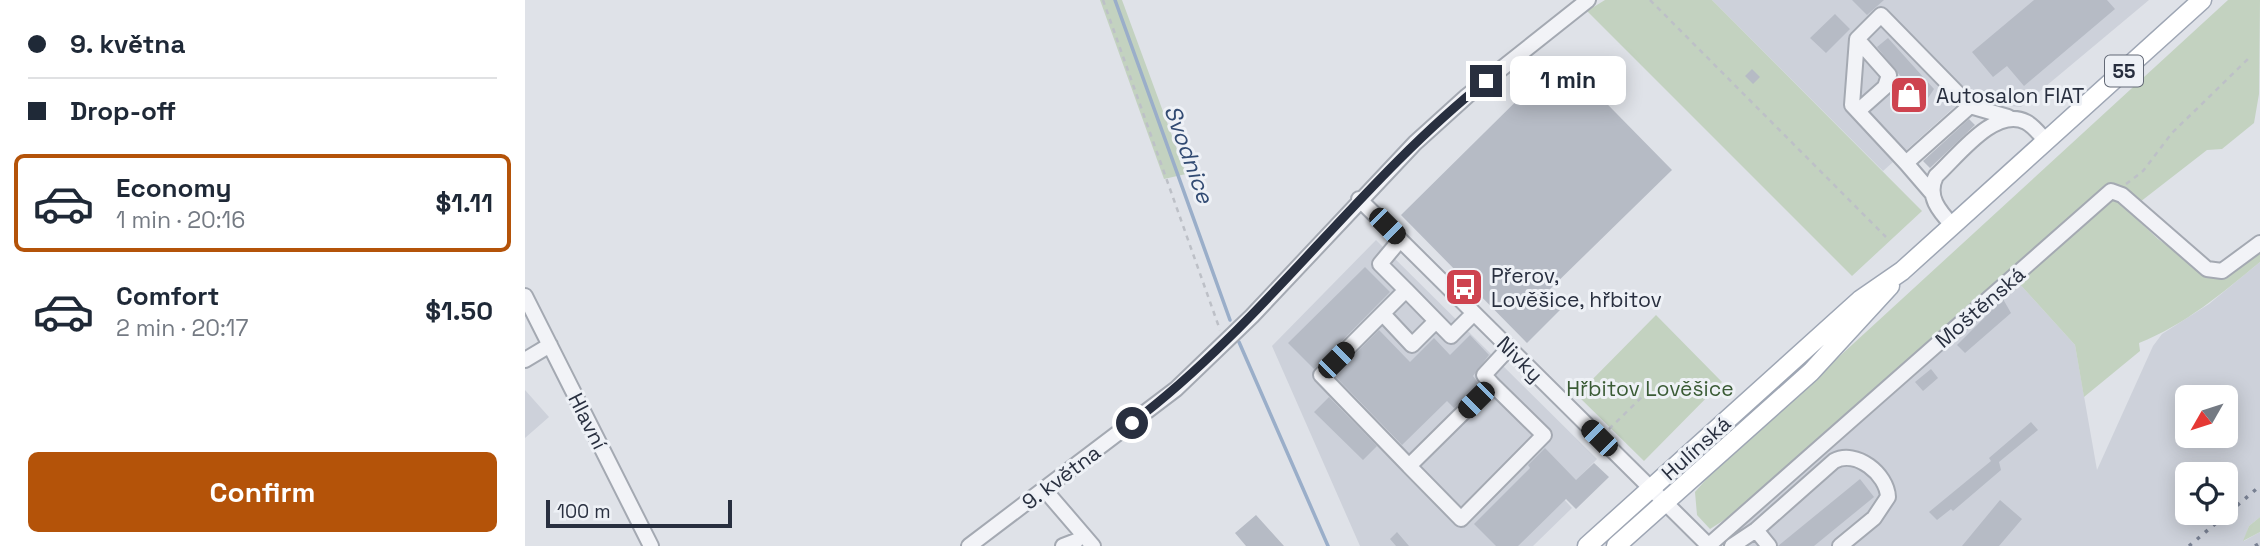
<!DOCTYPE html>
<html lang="en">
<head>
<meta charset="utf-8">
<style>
	:root { --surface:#fff; --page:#f6f6f7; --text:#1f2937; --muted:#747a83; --line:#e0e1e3; --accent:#b45309 }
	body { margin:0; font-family:"Space Grotesk",sans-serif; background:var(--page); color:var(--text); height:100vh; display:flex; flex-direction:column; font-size:26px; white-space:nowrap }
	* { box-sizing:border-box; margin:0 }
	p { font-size:23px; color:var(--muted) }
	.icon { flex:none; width:38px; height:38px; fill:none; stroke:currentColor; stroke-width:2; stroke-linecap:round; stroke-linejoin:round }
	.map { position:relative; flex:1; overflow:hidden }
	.details { display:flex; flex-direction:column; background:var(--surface); width:525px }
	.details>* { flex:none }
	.top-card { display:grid; align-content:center; height:154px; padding:0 28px; background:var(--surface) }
	.needle { width:46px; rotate:231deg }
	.controls { position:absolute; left:1650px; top:385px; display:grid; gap:14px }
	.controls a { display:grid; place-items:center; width:63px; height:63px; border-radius:10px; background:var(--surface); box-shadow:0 4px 18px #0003; font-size:35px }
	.scale { position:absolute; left:21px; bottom:18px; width:186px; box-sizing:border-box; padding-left:7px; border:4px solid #282f3f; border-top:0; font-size:19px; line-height:24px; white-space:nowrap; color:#282f3f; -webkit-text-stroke:5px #eef1f6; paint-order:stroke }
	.end { position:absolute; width:32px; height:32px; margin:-16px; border:9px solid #282f3f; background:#fff; box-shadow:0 0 0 4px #fff }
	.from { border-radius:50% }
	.bubble { position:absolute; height:49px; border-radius:10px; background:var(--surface); box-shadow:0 4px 18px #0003; font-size:23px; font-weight:700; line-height:49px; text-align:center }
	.car { position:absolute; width:21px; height:42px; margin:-21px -10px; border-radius:9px; box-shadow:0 0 5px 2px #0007; background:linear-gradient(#222 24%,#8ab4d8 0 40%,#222 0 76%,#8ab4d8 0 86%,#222 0) }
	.top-card b { display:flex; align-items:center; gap:24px; height:66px; font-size:26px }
	.top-card b+b { border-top:2px solid var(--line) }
	.top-card i { width:18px; height:18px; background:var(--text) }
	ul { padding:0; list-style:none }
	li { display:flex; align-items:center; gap:21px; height:98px; margin:0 14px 10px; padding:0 14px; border:4px solid transparent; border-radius:10px }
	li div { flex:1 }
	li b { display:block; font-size:26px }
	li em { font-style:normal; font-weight:700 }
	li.selected { border-color:var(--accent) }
	li>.icon { width:63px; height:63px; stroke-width:1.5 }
	.cta { display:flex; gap:14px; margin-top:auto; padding:14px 28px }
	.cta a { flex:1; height:80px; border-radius:10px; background:var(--accent); color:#fff; font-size:28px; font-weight:700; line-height:80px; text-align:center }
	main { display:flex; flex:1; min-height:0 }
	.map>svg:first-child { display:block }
	.built { fill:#cdd1da; fill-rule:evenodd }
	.green { fill:#c3d2c0 }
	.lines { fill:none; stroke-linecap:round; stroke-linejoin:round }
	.stream { stroke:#9aaec9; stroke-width:3.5 }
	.building { fill:#b6bbc5 }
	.minor-casing { stroke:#a4a9b2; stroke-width:18 }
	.major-casing { stroke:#9ea6b4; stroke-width:21 }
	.path { stroke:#bdc0c7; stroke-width:2.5; stroke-dasharray:5 5; stroke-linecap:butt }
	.minor { stroke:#f2f3f7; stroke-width:14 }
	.major { stroke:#fff; stroke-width:18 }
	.rail { stroke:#788092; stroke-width:3.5; stroke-dasharray:3.5 7; stroke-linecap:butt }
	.route { stroke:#282f3f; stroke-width:9 }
	.labels { text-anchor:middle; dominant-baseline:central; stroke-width:6; stroke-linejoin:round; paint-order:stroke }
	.shield { fill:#eef1f6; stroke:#636976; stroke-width:2 }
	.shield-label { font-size:19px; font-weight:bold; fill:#282f3f }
	.poi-label { font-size:21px; fill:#282f3f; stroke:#eef1f6; text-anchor:start }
	.street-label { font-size:21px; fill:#282f3f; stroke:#eef1f6 }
	.park-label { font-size:21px; fill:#3a5b35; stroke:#eef1f6 }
	.water-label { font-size:23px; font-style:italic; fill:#324b73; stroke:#eef1f6 }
</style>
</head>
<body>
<main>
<section class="details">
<div class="top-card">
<b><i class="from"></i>9. května</b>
<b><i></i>Drop-off</b>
</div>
<ul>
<li class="selected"><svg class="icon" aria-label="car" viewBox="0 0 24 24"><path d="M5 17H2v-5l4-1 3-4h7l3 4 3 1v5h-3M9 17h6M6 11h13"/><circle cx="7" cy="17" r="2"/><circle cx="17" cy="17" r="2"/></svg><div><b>Economy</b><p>1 min · 20:16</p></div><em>$1.11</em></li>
<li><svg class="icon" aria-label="car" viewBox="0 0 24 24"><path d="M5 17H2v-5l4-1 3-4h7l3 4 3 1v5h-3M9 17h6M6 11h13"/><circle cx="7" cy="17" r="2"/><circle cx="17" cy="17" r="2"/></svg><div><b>Comfort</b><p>2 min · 20:17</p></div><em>$1.50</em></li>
</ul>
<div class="cta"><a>Confirm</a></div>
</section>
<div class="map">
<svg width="1735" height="546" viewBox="0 0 1735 546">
	<rect width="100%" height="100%" fill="#dfe2e8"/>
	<path class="built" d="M1187 0H1624L1496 107 1435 102 1358 171Z
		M851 240 1072 459 1036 496 1047 508 1008 546H835L747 346Z
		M1735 262V517L1724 526 1719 541 1735 532V546H1203L1208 535 1492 281 1550 345 1572 470 1628 346 1637 334 1684 304ZM1662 397H1701V436H1662ZM1662 474H1701V513H1662Z
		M0 390 24 417 0 438Z"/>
	<path class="green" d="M575 0H597L661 174 639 179Z
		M1080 0H1187L1397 211 1327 276 1062 11Z
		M1703 0H1735L1734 94 1729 123 1697 149 1682 150 1615 202 1586 186 1207 515 1185 529 1172 515 1170 492 1184 476Z
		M1592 200 1633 239 1678 271 1735 248V262C1697 293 1660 325 1614 343L1615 351 1559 397 1550 345 1492 281 1583 201Z
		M1131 315 1197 382 1119 461 1052 395Z
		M1735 517V532L1718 541 1724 526Z"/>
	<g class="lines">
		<path class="stream" d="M590 0 705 320
			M714 342 803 546"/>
	</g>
	<path class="building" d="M1327 0H1359L1342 15Z
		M1509 0H1582L1590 9 1499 86 1482 66 1468 77 1447 52Z
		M1310 14 1325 29 1301 53 1285 38Z
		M1363 38 1409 89 1399 104 1390 106 1378 93 1385 88 1352 47Z
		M1036 57 1147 170 1020 294 1035 310 1002 343 876 215Z
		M1227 69 1235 77 1228 84 1220 76Z
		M1444 119 1450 125 1405 168 1398 161Z
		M840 267 865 292 789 369 763 343Z
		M1478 299 1486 313 1440 353 1432 345Z
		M854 330 885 362 909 338 925 355 945 335 964 355 948 376 954 384 929 408 922 401 877 445 809 375Z
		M1406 369 1413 378 1398 391 1390 382Z
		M804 397 852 446 838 460 789 412Z
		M1506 422 1513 430 1474 462 1476 470 1428 511 1426 509 1412 520 1404 512 1466 461 1464 458Z
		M1020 448 1051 480 1069 463 1084 477 1051 509 1041 499 993 546H971L949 524 1005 468 1003 465Z
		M1335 479 1349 497 1289 546H1253Z
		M1475 500 1497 519 1474 546H1437Z
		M731 515 759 546H721L710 533Z
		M872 532 884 546H871L865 539Z"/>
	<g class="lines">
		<defs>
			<path id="minor" d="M1332 39 1364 75 1360 87 1333 111
				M1381 163 1327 105 1332 39 1356 15 1445 106
				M1406 192 1381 163 1445 106 1483 117
				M834 199 1184 546
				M1428 226C1414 211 1401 196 1411 176 1433 156 1470 106 1501 122 1509 126 1515 135 1521 141
				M875 240 855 264 881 290
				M0 296 126 546
				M858 314 887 345 911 321
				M0 360 25 345
				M967 384 884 466 936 519 1019 435 967 384 959 375 984 348
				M884 466 796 375 881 290 926 336 949 313
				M519 489 568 546
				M1231 530 1244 546
				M444 546 651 389 727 316 890 143 942 96 1063 0
				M538 546 551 541
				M1183 546 1586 191 1597 195 1682 269 1697 271 1735 243
				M1207 546 1231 530 1309 461C1331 449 1362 474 1363 497L1349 518 1315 546"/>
			<path id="major" d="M1062 546 1335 300 1377 271 1677 0
				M1091 546 1286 372 1365 286"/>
		</defs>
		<use href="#minor" class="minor-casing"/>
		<use href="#major" class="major-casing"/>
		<path class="path" d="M578 0 695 330
			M1125 0 1361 237
			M1601 184 1618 171 1647 133 1724 58
			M1084 429 1122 392"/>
		<use href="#minor" class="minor"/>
		<use href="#major" class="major"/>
		<path class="rail" d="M1664 546 1735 486
			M1730 546 1735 543"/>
	</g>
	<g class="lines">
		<path class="route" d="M607 423C739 323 832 184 961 81"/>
	</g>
	<defs>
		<symbol id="shop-square" viewBox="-11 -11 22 22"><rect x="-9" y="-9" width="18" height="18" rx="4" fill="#ce434f" stroke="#eef1f6"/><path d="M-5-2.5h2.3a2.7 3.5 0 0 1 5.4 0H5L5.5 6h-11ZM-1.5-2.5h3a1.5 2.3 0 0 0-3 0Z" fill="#fff"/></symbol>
		<symbol id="bus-square" viewBox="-11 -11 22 22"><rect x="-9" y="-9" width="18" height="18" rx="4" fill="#ce434f" stroke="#eef1f6"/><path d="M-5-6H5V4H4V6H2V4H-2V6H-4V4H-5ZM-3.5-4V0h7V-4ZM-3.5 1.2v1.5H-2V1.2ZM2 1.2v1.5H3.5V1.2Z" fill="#fff"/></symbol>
	</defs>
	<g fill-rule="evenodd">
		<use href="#shop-square" x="1362" y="73" width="44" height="44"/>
		<use href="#bus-square" x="917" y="265" width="44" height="44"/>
	</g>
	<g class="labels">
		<rect class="shield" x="1580" y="55.5" width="38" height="31" rx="5"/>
		<g class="shield-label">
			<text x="1599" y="71">55</text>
		</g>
		<g class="poi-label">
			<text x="1411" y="95">Autosalon FIAT</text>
			<text x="966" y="275">Přerov,<tspan x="966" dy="24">Lověšice, hřbitov</tspan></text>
		</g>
		<g class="street-label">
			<text transform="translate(1455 307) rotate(-41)">Moštěnská</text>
			<text transform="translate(995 359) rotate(45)">Nivky</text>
			<text transform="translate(63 421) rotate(63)">Hlavní</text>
			<text transform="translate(1171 448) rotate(-42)">Hulínská</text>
			<text transform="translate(536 477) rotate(-37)">9. května</text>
		</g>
		<g class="park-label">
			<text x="1125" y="388">Hřbitov Lověšice</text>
		</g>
		<g class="water-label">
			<text transform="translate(664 154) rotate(70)">Svodnice</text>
		</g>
	</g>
</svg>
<div class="controls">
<a><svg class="needle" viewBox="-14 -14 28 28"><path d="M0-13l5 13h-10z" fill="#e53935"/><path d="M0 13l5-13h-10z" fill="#747a83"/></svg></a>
<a><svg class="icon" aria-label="locate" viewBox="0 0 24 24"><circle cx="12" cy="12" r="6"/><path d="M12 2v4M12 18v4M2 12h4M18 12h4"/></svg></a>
</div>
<div class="scale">100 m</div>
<i class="end from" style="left:607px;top:423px"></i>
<i class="end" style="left:961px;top:81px"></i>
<div class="bubble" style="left:985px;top:56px;width:116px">1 min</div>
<i class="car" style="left:862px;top:226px;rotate:135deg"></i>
<i class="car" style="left:811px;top:360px;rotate:45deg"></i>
<i class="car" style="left:951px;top:400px;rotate:225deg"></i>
<i class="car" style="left:1074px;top:438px;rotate:315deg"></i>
</div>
</main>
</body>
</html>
